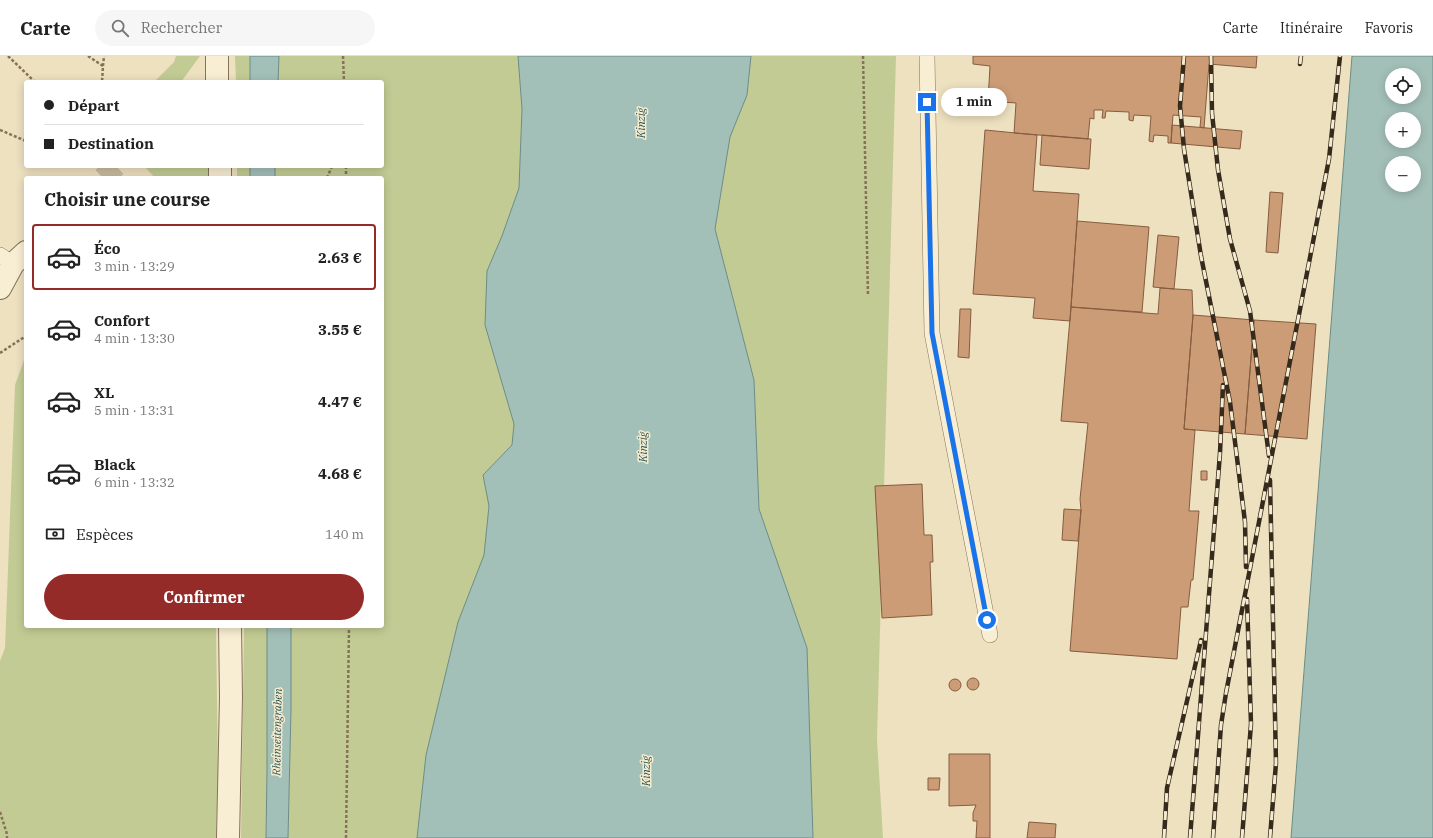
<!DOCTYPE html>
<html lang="fr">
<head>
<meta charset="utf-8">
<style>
	:root { --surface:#fff; --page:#f6f6f6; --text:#222; --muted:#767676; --line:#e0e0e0; --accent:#952b28 }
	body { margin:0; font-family:"IBM Plex Serif",serif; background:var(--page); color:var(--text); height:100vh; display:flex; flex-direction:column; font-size:15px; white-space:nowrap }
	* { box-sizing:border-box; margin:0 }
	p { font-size:13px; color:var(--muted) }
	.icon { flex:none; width:22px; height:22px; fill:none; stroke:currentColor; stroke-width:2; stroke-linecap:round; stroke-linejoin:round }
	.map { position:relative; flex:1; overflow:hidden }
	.sheet { position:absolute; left:24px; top:120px; width:360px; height:452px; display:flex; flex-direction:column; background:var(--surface); border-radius:4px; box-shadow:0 2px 10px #0003 }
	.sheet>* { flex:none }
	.banner { position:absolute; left:24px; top:24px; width:360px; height:88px; border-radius:4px; box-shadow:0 2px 10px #0003; display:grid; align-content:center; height:88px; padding:0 20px; background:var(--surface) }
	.fabs { position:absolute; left:1385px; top:12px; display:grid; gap:8px }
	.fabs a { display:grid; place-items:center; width:36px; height:36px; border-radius:50%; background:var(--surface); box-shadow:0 2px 10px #0003; font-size:20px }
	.end { position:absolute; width:18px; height:18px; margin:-9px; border:5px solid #1a73e8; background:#fff; box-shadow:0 0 0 2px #fff }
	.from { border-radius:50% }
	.bubble { position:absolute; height:28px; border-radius:14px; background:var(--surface); box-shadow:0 2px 10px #0003; font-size:13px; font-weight:700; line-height:28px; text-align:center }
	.banner b { display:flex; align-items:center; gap:14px; height:38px; font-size:15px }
	.banner b+b { border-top:1px solid var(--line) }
	.banner i { width:10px; height:10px; background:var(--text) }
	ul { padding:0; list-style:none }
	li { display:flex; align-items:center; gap:12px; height:66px; margin:0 8px 6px; padding:0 12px; border:2px solid transparent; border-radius:4px }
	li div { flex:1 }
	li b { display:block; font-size:15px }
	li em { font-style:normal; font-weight:700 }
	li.current { border-color:var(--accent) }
	li>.icon { width:36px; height:36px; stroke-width:1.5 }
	h2 { padding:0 20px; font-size:18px; line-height:48px }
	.pay { display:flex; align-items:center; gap:10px; height:44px; padding:0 20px; font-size:15px }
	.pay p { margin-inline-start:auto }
	.cta { display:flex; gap:8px; margin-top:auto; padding:8px 20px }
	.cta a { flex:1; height:46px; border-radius:24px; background:var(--accent); color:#fff; font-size:16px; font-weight:700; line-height:46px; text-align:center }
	header { display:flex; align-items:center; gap:24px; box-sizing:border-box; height:56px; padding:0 20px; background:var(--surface); border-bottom:1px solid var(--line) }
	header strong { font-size:19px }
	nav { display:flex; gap:22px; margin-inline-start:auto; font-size:14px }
	.search { width:280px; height:36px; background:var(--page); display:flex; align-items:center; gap:10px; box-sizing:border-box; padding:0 14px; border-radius:22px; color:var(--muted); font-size:15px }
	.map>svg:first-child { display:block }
	.green { fill:#c3cb94 }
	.water { fill:#a3c0b8; stroke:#6a8d86; fill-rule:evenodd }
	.building { fill:#cc9c76; stroke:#855c3e }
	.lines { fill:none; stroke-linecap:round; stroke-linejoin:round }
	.minor-tunnel { stroke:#c9bc9f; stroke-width:22; stroke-dasharray:22 11; stroke-linecap:butt }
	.service-casing { stroke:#867258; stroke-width:16 }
	.minor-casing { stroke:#867258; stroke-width:24 }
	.tertiary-casing { stroke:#867258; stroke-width:24 }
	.path { stroke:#867258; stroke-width:2.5; stroke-dasharray:3 2; stroke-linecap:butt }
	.service { stroke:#f8eed3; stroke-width:15 }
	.minor { stroke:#f8eed3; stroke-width:22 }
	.tertiary { stroke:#f8eed3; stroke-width:22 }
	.rail-casing { stroke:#362a1c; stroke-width:4.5 }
	.rail { stroke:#f5ebcf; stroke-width:3; stroke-dasharray:9; stroke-linecap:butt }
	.route { stroke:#1a73e8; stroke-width:5 }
	.labels { text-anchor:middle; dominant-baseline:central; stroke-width:3; stroke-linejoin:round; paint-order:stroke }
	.water-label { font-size:11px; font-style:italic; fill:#2c5654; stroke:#f5ebcf }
</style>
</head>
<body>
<header>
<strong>Carte</strong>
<div class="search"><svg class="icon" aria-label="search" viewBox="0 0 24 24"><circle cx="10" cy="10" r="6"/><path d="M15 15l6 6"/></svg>Rechercher</div>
<nav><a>Carte</a><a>Itinéraire</a><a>Favoris</a></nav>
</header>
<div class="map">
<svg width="1433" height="782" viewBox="0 0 1433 782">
	<rect width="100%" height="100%" fill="#eee1c0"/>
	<path class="green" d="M176 0H200L181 26H154L174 6Z
		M235 0H250V26H236Z
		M279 0H518L522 53 519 132 502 180 487 215 485 269 514 368 512 389 483 419 489 450 484 499 458 566 426 699 417 782H288L291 653V570H382V122H275V110H382V26H278Z
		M751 0H896L877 683 883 782H813L807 592 759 453 754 324 715 173 730 81 747 39Z
		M144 110H208V122H155Z
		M237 110H250V122H237Z
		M26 303V570H216L218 719 216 782H0V605L5 592 15 329 24 304Z
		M244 570H267V714L266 782H241Z"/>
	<path class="water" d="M250 0H279L278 26H250Z
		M518 0H751L747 39 730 81 715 173 754 324 759 453 807 592 813 782H417L426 699 458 566 484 499 489 450 483 419 512 389 514 368 485 269 487 215 502 180 519 132 522 53Z
		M1352 0H1433V782H1291ZM1392 19H1414V41H1392ZM1392 63H1414V85H1392ZM1392 107H1414V129H1392Z
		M250 110H275V122H250Z
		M267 570H291V653L288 782H266L267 714Z"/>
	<path class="building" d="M973 0H1257L1256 12 1209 8 1204 72 1200 71 1201 61 1173 59 1171 87H1168V80L1154 79 1153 86 1149 85 1151 60 1134 59 1133 65 1129 64V56L1106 55 1105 62H1102L1103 54H1094V63L1090 62 1088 83 1014 77 1016 47 988 45 990 10 973 8Z
		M1172 69 1242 75 1240 93 1171 87Z
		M985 74 1037 79 1033 135 1079 138 1070 265 1033 262 1035 242 973 238Z
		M1042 79 1091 83 1089 113 1040 109Z
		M1270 136 1283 137 1278 197 1266 196Z
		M1077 165 1149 171 1142 256 1071 251Z
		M1158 179 1179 181 1174 233 1153 231Z
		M1160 232 1192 234 1193 259 1184 373 1195 374 1189 455H1199L1193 524H1191L1188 551H1181L1177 603 1070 595 1081 454 1080 443 1088 367 1061 365 1071 251 1158 258Z
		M960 253H971L969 302 958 301Z
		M1193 259 1254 264 1245 378 1184 373Z
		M1254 264 1316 268 1307 383 1245 378Z
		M1201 415H1207V424H1201Z
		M922 428 924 479H932L933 506H930L932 559 882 562 875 430Z
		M1064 453 1081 454 1078 485 1062 484Z
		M967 628a6 6 0 1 1 12 0a6 6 0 1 1-12 0Z
		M949 629a6 6 0 1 1 12 0a6 6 0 1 1-12 0Z
		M949 698H990V782H976L977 765H973V757L976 749 949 750Z
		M928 722H940L939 734H928Z
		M1029 766 1056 768 1055 782H1027Z"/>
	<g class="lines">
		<path class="minor-tunnel" d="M103 122 116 110"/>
		<defs>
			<path id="service" d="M927 0 932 277 990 579
				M0 199 13 208"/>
			<path id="minor" d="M0 232 13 208 26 196"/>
			<path id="tertiary" d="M217 0V26
				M220 110V122
				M228 782 231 641 230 570"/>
		</defs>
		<use href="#service" class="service-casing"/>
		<use href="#minor" class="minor-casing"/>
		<use href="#tertiary" class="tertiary-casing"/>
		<path class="path" d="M8 0 35 26
			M88 0 103 10 102 26
			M343 0 344 26
			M863 0 868 240
			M103 10 104 0
			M0 74 26 85
			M346 110V122
			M327 122 332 110
			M0 297 26 280
			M0 756 7 778V782
			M346 782 349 570"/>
		<use href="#service" class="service"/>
		<use href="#minor" class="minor"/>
		<use href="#tertiary" class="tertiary"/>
		<defs>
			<path id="rail" d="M1184 0 1180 50 1184 93 1201 200 1230 346 1245 466 1246 511
				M1211 0 1212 57 1218 114 1230 183 1250 255 1269 400
				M1300 8 1301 0
				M1164 782 1167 732 1201 584
				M1190 782 1220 397 1223 329
				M1213 782 1221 669 1226 637 1329 103 1340 0
				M1242 782 1251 668 1247 543
				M1270 782 1276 707 1270 424"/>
		</defs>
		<use href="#rail" class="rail-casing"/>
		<use href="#rail" class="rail"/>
	</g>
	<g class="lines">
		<path class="route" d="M927 46 932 277 987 564"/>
	</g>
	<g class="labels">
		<g class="water-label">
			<text transform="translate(641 67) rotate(-90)">Kinzig</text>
			<text transform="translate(643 391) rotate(-90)">Kinzig</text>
			<text transform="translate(277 676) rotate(-89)">Rheinseitengraben</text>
			<text transform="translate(646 715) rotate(-90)">Kinzig</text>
		</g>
	</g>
</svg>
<div class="fabs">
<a><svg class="icon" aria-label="locate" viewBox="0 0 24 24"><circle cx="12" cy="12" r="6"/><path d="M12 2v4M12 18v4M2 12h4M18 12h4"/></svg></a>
<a>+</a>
<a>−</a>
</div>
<i class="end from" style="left:987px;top:564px"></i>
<i class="end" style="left:927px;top:46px"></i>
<div class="bubble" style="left:941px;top:32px;width:66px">1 min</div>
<div class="banner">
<b><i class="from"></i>Départ</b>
<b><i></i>Destination</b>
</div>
<section class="sheet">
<h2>Choisir une course</h2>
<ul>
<li class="current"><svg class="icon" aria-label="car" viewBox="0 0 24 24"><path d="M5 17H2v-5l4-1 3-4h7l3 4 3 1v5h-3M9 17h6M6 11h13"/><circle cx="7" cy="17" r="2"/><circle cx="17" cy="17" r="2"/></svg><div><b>Éco</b><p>3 min · 13:29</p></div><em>2.63 €</em></li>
<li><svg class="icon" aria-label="car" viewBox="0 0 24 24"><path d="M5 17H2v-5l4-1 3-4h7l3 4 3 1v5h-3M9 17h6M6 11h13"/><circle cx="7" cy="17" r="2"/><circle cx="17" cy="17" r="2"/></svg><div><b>Confort</b><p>4 min · 13:30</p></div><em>3.55 €</em></li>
<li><svg class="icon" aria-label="car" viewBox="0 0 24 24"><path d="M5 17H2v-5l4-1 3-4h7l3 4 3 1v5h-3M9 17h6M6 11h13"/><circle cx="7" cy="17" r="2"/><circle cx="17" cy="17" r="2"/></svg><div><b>XL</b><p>5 min · 13:31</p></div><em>4.47 €</em></li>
<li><svg class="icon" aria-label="car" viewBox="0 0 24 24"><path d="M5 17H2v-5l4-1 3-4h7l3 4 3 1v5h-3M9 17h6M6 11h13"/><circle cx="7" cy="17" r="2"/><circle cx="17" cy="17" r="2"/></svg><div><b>Black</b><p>6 min · 13:32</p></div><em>4.68 €</em></li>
</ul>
<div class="pay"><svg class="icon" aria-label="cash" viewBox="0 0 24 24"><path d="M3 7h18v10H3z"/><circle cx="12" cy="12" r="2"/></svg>Espèces<p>140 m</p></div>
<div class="cta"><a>Confirmer</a></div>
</section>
</div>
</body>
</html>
